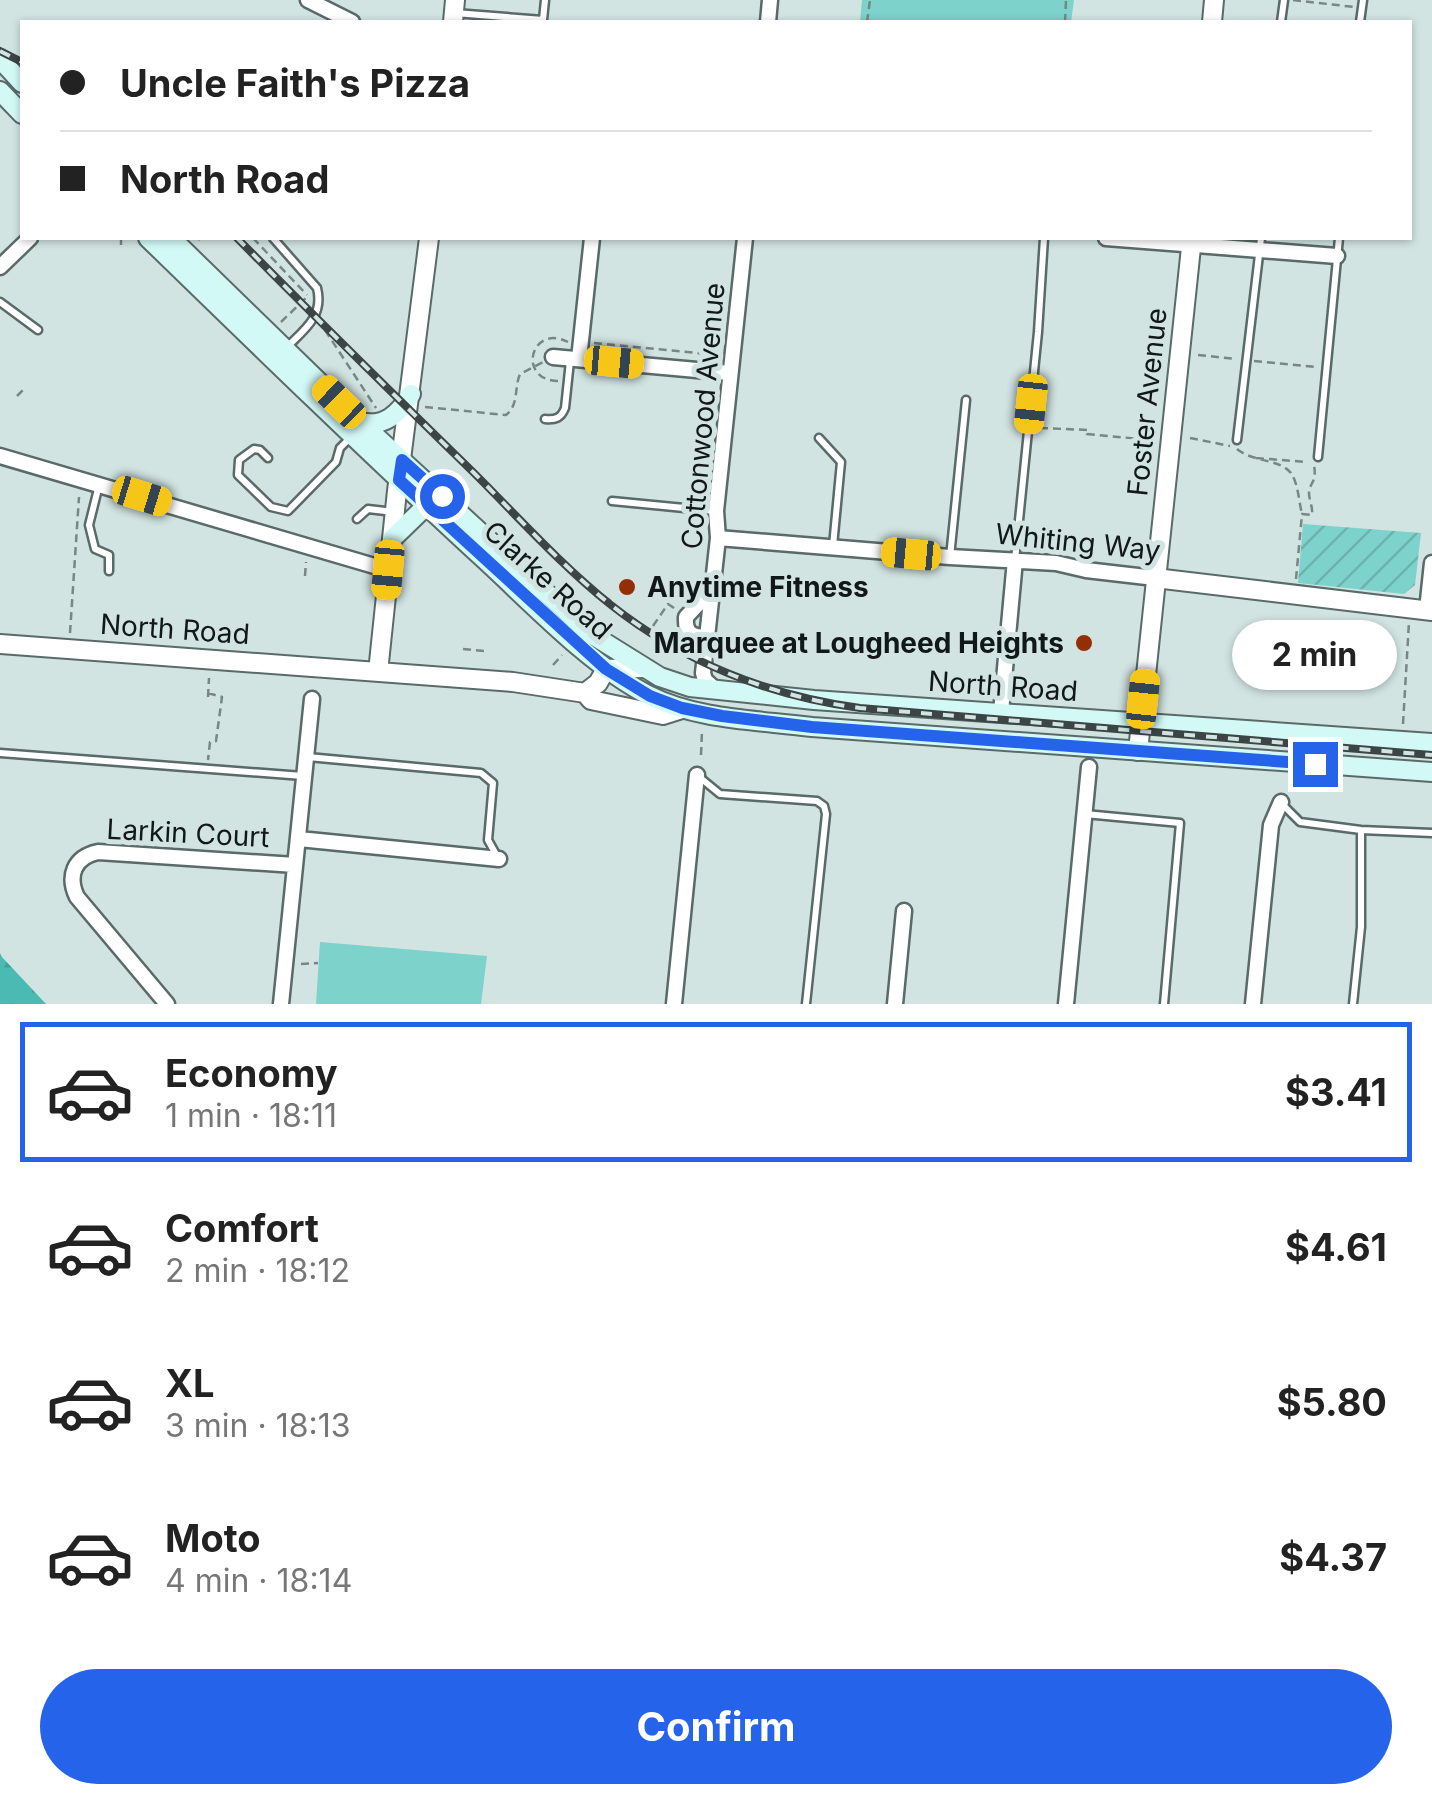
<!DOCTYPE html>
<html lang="en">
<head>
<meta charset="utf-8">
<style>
	:root { --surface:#fff; --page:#f2f2f2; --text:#222; --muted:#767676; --line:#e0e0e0; --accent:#2563eb }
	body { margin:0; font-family:Inter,sans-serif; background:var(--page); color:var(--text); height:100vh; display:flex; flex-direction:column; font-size:38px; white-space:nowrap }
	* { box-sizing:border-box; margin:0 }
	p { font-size:32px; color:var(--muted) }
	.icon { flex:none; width:55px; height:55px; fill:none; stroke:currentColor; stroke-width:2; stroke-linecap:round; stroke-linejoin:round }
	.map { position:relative; height:1004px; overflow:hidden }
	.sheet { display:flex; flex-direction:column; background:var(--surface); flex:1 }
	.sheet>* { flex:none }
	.top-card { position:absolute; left:20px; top:20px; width:1392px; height:220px; border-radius:0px; box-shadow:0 2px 8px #0004; display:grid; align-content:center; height:220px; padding:0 40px; background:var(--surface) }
	.end { position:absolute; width:45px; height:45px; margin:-22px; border:12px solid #2563eb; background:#fff; box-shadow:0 0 0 5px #fff }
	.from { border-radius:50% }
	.bubble { position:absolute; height:70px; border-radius:35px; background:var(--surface); box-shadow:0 2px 8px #0004; font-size:32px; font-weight:700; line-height:70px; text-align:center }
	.car { position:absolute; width:30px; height:60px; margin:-30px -15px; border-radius:12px; box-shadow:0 0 8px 2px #0007; background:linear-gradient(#f5c518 24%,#345 0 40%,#f5c518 0 76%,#345 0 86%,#f5c518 0) }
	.top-card b { display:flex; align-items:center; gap:35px; height:95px; font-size:38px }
	.top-card b+b { border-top:2px solid var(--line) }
	.top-card i { width:25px; height:25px; background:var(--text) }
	ul { padding:18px 0 0; list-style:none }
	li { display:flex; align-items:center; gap:30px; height:140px; margin:0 20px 15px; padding:0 20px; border:5px solid transparent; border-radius:0px }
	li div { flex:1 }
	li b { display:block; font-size:38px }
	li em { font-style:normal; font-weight:700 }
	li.active { border-color:var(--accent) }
	li>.icon { width:90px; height:90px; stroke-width:1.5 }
	.action { display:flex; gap:20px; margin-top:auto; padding:20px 40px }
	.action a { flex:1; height:115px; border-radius:60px; background:var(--accent); color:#fff; font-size:40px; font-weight:700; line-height:115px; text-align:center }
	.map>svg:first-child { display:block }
	.green { fill:#7dd2cb }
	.forest { fill:url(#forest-firs) }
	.garden { fill:url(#garden-furrows) }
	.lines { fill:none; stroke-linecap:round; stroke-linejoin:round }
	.service-casing { stroke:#596a68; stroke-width:11 }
	.minor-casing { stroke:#596a68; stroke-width:19 }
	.tertiary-casing { stroke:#596a68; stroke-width:22 }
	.secondary-casing { stroke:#596a68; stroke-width:22 }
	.path { stroke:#788684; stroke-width:2.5; stroke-dasharray:8 5; stroke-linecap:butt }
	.service { stroke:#fff; stroke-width:6 }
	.minor { stroke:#fff; stroke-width:14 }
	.tertiary { stroke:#fff; stroke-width:18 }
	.secondary { stroke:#d3f9f6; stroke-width:18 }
	.rail-casing { stroke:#3c4544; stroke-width:8 }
	.rail { stroke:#d1e4e2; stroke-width:4; stroke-dasharray:11; stroke-linecap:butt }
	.route { stroke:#2563eb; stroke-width:12 }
	.poi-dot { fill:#942e07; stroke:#d1e4e2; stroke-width:4 }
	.labels { text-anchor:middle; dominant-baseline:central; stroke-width:10; stroke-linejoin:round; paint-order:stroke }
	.street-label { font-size:28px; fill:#111817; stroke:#d1e4e2 }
	.poi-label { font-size:28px; font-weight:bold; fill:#111817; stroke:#d1e4e2; text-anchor:start }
</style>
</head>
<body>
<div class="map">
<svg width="1432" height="1004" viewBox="0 0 1432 1004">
	<defs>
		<pattern id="forest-firs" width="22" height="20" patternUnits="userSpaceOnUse" patternTransform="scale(2.5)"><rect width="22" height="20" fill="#4bbab2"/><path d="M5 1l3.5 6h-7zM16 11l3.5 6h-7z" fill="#409f98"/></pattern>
		<pattern id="garden-furrows" width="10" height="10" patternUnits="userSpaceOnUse" patternTransform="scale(2.5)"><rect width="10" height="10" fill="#7dd2cb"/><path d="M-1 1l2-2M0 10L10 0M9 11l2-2" fill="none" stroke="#6bb4ae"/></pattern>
	</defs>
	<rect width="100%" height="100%" fill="#d1e4e2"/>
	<path class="green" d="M862 0H1074L1071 22H860Z
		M320 942 487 956 481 1004H316Z"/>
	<path class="forest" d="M0 953 2 957 46 1004H0Z"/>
	<path class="garden" d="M1303 524 1421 533 1415 585 1404 594 1298 583Z"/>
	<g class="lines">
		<defs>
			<path id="service" d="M455 13 543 20 545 0
				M1281 22 1284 0
				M1360 22 1363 0
				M273 238 317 288C324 316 305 329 287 347
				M0 302 38 330
				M545 419C556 420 561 418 565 408L570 361
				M819 438 841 462 833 546
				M1237 440 1261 238
				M1318 457 1339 238
				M268 458 260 450 254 449 239 460 238 475 271 507 288 511 336 462 340 448 351 437
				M99 485 89 525 95 549 109 555V571
				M612 501 715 511
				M357 519 368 509 394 512
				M950 557 966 400
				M1015 560 1038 332 1044 238
				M1017 645 1042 647
				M0 753 303 776
				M308 757 481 773 493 783 488 840 498 858
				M698 776 720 794 817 801 824 806 826 814 806 1004
				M1281 803 1300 822 1361 830 1432 833
				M1085 814 1180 823 1164 1004
				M1353 1004 1361 927V830"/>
			<path id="minor" d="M308 0 352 22
				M768 22 770 0
				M1106 238 1337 256
				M0 267 30 238
				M553 357 730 373
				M579 359 592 238
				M0 456 388 570
				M718 538 950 557 1056 563 1086 570 1155 578
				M1427 610 1432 563
				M706 637C691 636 685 633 686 617L700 602 710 599
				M716 690 705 680 703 673 718 538 716 511 745 238
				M1001 712 1015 560
				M299 839 499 859
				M167 1004 77 897C67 876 74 857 98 852L295 865
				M281 1004 312 699
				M674 1004 697 775
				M895 1004 904 911
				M1066 1004 1089 767
				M1253 1004 1271 825 1281 802"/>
			<path id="tertiary" d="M453 22 455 0
				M1212 22 1214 0
				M1155 578 1432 611
				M0 644 513 682 585 693 591 700 663 715 682 709
				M378 672 397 491 429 238
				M585 693 598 683 606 669 643 668
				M1138 751 1192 238"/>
			<path id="secondary" d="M0 59 22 83
				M0 91 22 114
				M148 238C259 346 370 454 484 559 533 604 590 665 648 695 697 720 758 720 812 727L1432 772
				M171 238 360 422 591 634 660 677 690 687 814 700 1432 743
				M360 422C384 428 399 414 411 394
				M393 538 426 506"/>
		</defs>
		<use href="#service" class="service-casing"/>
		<use href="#minor" class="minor-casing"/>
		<use href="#tertiary" class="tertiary-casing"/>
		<use href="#secondary" class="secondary-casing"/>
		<path class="path" d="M1293 0 1354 7
			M867 22 870 0
			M1065 22 1066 0
			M198 238 200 240
			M253 238 307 295
			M121 245V238
			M281 322 308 296
			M325 330 376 408
			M594 343 717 355
			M1198 355 1236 359
			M1254 361 1316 367
			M558 381C516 380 531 323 568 342
			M17 396 24 389
			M425 407 506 415C519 405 514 388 520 374L543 362
			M1040 428 1088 430 1087 434 1151 440
			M1190 438 1230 446
			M1237 449C1252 462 1280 459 1291 473 1298 483 1299 502 1302 514
			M1256 458 1307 462
			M305 576 306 562
			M1296 579 1302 514 1312 515C1313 507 1309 500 1309 493 1310 481 1317 483 1314 465
			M604 596 615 604
			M653 626 668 604 674 608
			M70 633 79 497
			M463 649 484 651
			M553 665 562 655
			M208 693 222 697 216 741 210 742 208 760
			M208 697 209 678
			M1403 724 1409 622
			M701 755 702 731
			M301 964 318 963"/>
		<use href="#service" class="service"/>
		<use href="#minor" class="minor"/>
		<use href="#tertiary" class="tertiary"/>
		<use href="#secondary" class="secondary"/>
		<defs>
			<path id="rail" d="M0 51 22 62
				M237 238C315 317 394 395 474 473 519 518 561 565 611 605 683 662 769 696 860 708L1432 755"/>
		</defs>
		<use href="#rail" class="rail-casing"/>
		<use href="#rail" class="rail"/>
	</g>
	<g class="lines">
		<path class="route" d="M442 496 402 460 399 480 606 669 650 696 682 708 722 716 812 727 1315 764"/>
	</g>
	<g class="poi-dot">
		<circle cx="627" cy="587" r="10"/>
		<circle cx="1084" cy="643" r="10"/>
	</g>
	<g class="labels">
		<g class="street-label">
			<text transform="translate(1147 402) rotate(-84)">Foster Avenue</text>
			<text transform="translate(703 416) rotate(-85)">Cottonwood Avenue</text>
			<text transform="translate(1078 542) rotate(6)">Whiting Way</text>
			<text transform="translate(548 580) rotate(42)">Clarke Road</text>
			<text transform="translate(175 629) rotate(4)">North Road</text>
			<text transform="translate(1003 686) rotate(4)">North Road</text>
			<text transform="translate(188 833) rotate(3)">Larkin Court</text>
		</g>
		<g class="poi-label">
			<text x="647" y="587">Anytime Fitness</text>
			<text x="1064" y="643" text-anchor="end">Marquee at Lougheed Heights</text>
		</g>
	</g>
</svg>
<i class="end from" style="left:442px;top:496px"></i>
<i class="end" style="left:1315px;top:764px"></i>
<div class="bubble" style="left:1232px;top:620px;width:165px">2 min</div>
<i class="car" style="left:614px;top:362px;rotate:95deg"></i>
<i class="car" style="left:339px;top:402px;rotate:314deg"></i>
<i class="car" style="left:1031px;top:404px;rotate:186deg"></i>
<i class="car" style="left:142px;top:496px;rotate:107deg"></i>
<i class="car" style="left:911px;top:554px;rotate:275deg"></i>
<i class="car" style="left:388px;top:570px;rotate:185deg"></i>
<i class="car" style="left:1143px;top:699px;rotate:6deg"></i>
<div class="top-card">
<b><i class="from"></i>Uncle Faith's Pizza</b>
<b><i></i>North Road</b>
</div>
</div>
<section class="sheet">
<ul>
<li class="active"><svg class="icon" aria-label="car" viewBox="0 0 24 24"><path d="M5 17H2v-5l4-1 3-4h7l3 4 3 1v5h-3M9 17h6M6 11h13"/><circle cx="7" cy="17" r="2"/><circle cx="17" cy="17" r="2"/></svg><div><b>Economy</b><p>1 min · 18:11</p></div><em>$3.41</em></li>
<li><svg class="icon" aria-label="car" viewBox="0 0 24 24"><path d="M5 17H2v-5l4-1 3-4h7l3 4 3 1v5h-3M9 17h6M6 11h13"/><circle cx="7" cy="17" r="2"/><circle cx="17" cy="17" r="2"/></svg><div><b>Comfort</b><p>2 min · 18:12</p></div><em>$4.61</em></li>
<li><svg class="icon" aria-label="car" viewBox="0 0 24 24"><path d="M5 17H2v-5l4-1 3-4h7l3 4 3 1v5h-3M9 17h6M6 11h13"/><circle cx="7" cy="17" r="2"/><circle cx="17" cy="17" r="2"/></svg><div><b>XL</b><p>3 min · 18:13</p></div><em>$5.80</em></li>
<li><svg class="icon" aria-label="car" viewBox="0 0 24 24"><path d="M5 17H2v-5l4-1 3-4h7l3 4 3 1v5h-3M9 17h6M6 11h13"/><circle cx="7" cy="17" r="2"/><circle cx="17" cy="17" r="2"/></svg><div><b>Moto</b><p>4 min · 18:14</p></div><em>$4.37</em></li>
</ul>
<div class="action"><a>Confirm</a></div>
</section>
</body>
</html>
